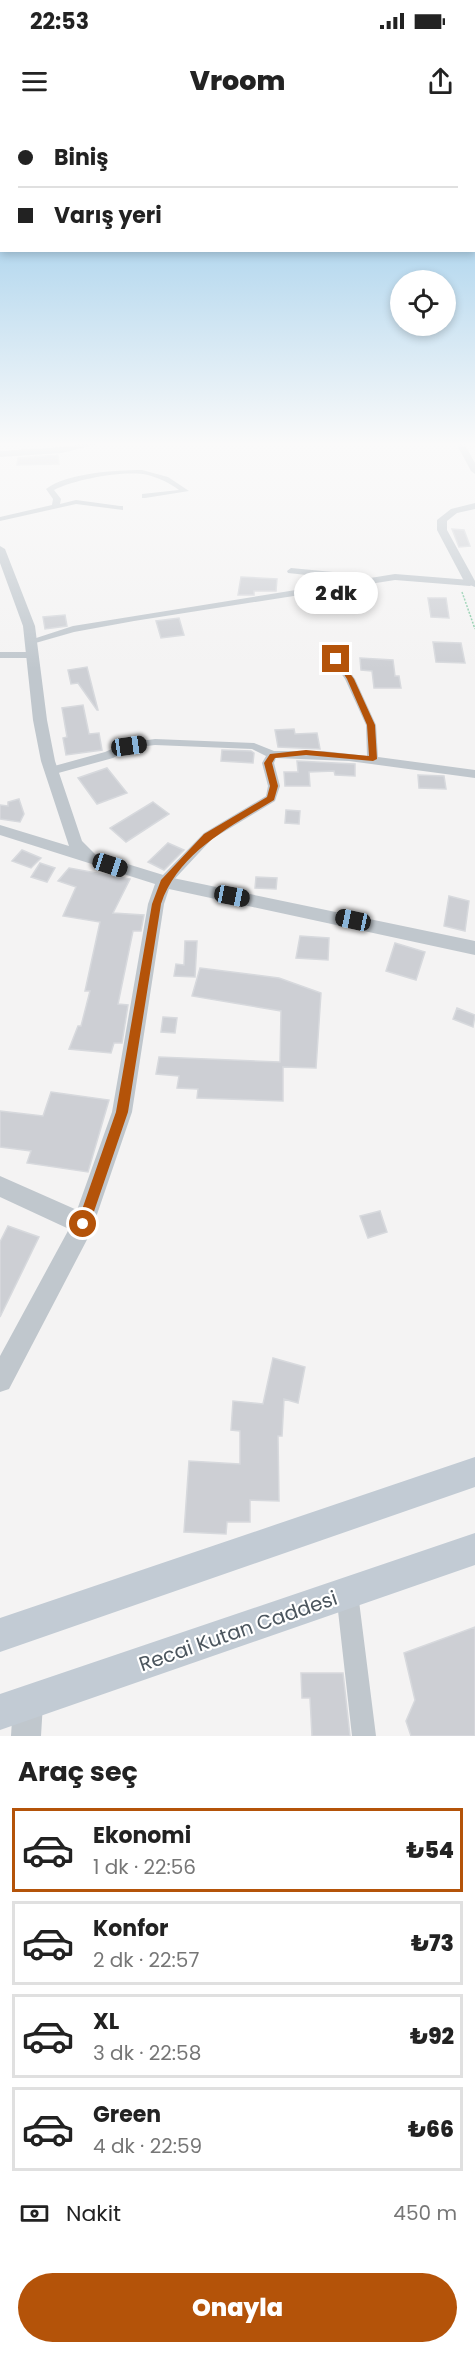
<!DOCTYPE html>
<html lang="tr">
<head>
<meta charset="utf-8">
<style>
	:root { --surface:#fff; --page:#f2f2f2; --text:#222; --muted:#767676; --line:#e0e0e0; --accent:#b45309 }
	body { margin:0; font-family:Poppins,sans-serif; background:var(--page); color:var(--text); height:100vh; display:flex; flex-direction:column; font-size:22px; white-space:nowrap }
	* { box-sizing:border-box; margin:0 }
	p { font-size:20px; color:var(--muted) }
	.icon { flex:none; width:33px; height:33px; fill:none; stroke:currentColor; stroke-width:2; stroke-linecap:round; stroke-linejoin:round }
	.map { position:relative; height:1616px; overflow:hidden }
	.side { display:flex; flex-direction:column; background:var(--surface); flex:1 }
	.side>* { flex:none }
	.hud { position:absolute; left:0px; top:0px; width:476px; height:132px; box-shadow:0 3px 9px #0003; display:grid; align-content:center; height:132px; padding:0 18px; background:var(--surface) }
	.tools { position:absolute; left:390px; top:150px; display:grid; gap:12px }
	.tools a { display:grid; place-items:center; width:66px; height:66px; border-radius:50%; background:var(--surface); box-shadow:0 3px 9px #0003; font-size:30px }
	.end { position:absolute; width:27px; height:27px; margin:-14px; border:8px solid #b45309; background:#fff; box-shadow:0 0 0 3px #fff }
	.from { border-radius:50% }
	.bubble { position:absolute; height:42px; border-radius:21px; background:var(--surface); box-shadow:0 3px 9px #0003; font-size:20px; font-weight:800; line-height:42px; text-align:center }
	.car { position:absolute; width:18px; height:36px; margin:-18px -9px; border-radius:8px; box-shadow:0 0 4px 2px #0007; background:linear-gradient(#222 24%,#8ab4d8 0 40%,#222 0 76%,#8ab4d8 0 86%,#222 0) }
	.hud b { display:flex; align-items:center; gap:21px; height:57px; font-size:22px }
	.hud b+b { border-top:2px solid var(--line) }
	.hud i { width:15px; height:15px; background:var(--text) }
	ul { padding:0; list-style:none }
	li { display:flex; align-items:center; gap:18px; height:84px; margin:0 12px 9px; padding:0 6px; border:3px solid var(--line); border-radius:0px }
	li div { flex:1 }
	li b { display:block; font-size:22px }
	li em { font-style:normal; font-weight:800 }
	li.current { border-color:var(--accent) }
	li>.icon { width:54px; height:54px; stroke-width:1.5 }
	h2 { padding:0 18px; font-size:27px; line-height:72px }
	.pay { display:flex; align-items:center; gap:15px; height:66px; padding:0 18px; font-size:22px }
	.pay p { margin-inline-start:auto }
	.primary-button { display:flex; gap:12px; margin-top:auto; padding:12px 18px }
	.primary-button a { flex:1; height:69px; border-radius:36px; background:var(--accent); color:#fff; font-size:24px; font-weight:800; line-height:69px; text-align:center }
	.status { display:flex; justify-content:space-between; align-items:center; height:42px; padding:0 30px; background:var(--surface); direction:ltr }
	.status svg { height:16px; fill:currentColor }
	header { display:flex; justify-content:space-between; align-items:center; height:78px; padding:0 18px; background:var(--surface); font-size:27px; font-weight:800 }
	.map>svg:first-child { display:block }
	.building { fill:#cdcfd4; stroke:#d7d9dd; stroke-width:1.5 }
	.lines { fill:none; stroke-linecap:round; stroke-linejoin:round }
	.path { stroke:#81c8a2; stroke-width:1.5; stroke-dasharray:2 1.5; stroke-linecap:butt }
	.minor { fill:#c0c7cd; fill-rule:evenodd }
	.tertiary { fill:#c0c7cd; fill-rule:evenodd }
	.secondary { fill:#c2cbd4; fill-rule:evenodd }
	.route { fill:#b45309 }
	.labels { text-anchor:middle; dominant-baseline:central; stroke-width:4.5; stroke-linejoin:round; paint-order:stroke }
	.near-street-label { font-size:20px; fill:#4c565e; stroke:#fff }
</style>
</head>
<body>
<div class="status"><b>22:53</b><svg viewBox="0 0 49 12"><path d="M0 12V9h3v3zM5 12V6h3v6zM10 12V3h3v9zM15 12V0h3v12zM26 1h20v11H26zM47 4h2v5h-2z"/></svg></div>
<header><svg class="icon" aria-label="menu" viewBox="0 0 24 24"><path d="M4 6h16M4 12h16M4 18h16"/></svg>Vroom<svg class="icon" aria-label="share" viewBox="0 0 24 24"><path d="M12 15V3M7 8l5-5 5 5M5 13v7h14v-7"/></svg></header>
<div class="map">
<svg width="475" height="1616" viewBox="0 0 475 1616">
	<rect width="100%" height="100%" fill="#f4f3f3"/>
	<path class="building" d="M58 335 59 344 17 345 18 338Z
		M452 409 464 410 470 426 459 427Z
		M241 457 277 459 276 471H254V475H238Z
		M348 474H366L368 486 349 485Z
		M428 478H446L449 498 431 497Z
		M65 495 67 506 45 509 43 497Z
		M179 498 184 515 161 518 156 501Z
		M433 522 461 523 465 543 436 542Z
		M360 538 393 540 395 556H399L401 568H374L372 551 361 550Z
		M87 547 98 590H97L78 563 71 564 68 550Z
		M83 585 89 614 99 613 102 630 66 635 63 618 67 617 62 588Z
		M294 609 295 614 317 613 320 629 278 627 275 610Z
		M222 630 251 631 254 633 253 643 221 641Z
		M297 641 355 644V656L335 655 334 651 309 652 310 666H285L284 652H298Z
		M107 648 127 673 97 684 78 658Z
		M418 655 444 656 446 669 419 668Z
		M19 679 24 694 20 702 0 699V685L8 686V682Z
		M153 682 169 694 126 722 110 708Z
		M286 690 300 691 299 704 285 703Z
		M168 723 184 730 164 750 148 742Z
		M22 730 41 738 31 748 12 741Z
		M40 743 55 748 47 762 31 757Z
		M69 748 130 759 113 793 144 795 141 811H133L118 884 128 885 122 923H114L111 933 69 929 78 906H81L90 871H85L100 802 63 796 76 767 58 761Z
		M256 757 277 758 276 769 255 768Z
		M449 776 469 781 465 811 444 806Z
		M300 816 329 818 328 840 296 838Z
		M185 821H197L195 857 174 856 176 844 184 845Z
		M395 823 425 832 416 860 386 851Z
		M200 848 279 858 321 873 316 948 283 947V981L197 978 198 969 177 968 179 956 156 954 159 937 280 942 281 891 192 876Z
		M457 888 475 895 473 907 453 899Z
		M163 897 177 898 175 913 161 912Z
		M51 972 109 980 88 1052 27 1043 31 1031 0 1027V991L43 996Z
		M380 1091 387 1112 368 1118 360 1096Z
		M8 1106 39 1117 0 1197V1122Z
		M273 1238 305 1247 298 1283 284 1279 282 1316H278L279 1381 250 1380V1402H227L226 1414 184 1412 189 1341 240 1344V1311L231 1310 233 1281 263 1284Z
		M475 1507V1616H411L406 1601 415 1580 404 1533Z
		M301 1553H343L350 1616H312L310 1578H302Z"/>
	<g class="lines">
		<path class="path" d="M462 472 475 509"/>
		<path class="minor" d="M142 350 168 357 189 371 145 378H142V374L179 370C170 363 159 358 148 355 125 350 76 359 54 370L61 379 60 384 76 380 120 386H123V390L76 384 0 401V397L52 385 53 379 46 369C67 353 116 350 142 350Z
			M291 448 354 454 358 457 354 460 288 453 287 451Z
			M395 454 470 460 474 463 470 466 395 460 134 501 74 512 32 524 27 521 73 506Z
			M0 532H33L38 535 33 538H0Z
			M336 536 339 537 355 559 376 605 378 637 475 650V658L349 641 276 638 274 643 280 666 275 681 212 719 169 765 164 767 158 762 159 759 204 713 266 676 268 666 262 643 266 636 252 629 155 625 131 628 113 638 51 655 45 651 47 648 105 632 125 623 155 619 254 623 274 631H323L367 636 366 605 345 559 331 539Z
			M347 1462 355 1465 358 1473 376 1616H352L336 1473 339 1465Z"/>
		<path class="tertiary" d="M84 323H102L62 333 0 337V331L62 327Z
			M456 323H464L475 343V354L471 351Z
			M475 383V389L457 393 447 401V410L475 461V467L465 463 437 410V400L451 389Z
			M0 426 5 429 35 506 47 600 55 641 82 721 95 734 173 758 475 821V835L169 769 164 784 132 992 91 1112 9 1269 0 1272V1236L69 1109 0 1077V1056L77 1090 112 992 148 784 155 764 0 715V705L69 726 41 641 33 600 23 506 0 443Z
			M28 1568 38 1573 43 1583 41 1616H11L13 1583 18 1573Z"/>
		<path class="secondary" d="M475 1337V1367L0 1532V1498Z
			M475 1413V1445L0 1610V1574Z"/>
	</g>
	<linearGradient id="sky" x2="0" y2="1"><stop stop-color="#88c2e7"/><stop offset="0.59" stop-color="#fafafa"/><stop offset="1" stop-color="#fafafa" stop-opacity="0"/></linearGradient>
	<rect width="475" height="549" fill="url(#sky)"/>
	<path class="route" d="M333 537H338L354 559 375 605 377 639 373 641 306 635 275 638 272 643 278 666 274 680C230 707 178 733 161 784L128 992 88 1109H79L77 1104 116 992 152 784 161 760 204 714 267 677 270 666 264 643 270 634 306 630 369 636 367 605 347 559Z"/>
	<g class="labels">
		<g class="near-street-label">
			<text transform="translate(238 1511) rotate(-19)">Recai Kutan Caddesi</text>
		</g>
	</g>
</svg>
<div class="tools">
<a><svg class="icon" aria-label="locate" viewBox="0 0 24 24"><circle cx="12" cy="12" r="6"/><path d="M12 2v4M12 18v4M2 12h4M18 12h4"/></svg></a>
</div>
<i class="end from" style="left:83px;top:1104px"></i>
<i class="end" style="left:336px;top:539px"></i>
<div class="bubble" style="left:294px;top:452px;width:84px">2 dk</div>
<i class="car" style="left:129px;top:626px;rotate:82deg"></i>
<i class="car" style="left:110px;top:745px;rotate:108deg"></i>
<i class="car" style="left:232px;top:776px;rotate:101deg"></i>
<i class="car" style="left:353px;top:800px;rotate:282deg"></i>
<div class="hud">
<b><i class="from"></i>Biniş</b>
<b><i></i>Varış yeri</b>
</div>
</div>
<section class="side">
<h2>Araç seç</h2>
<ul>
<li class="current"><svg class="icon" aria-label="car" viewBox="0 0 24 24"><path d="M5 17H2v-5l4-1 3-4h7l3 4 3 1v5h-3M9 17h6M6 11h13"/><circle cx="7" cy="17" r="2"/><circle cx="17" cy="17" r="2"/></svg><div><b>Ekonomi</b><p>1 dk · 22:56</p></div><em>₺54</em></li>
<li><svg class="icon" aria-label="car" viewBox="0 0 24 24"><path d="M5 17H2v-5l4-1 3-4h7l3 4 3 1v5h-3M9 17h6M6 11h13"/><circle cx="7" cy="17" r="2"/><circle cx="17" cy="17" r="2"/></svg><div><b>Konfor</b><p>2 dk · 22:57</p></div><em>₺73</em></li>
<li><svg class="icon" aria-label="car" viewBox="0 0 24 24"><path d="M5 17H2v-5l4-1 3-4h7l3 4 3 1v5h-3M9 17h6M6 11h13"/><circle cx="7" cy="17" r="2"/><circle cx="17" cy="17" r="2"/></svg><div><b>XL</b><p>3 dk · 22:58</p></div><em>₺92</em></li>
<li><svg class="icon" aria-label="car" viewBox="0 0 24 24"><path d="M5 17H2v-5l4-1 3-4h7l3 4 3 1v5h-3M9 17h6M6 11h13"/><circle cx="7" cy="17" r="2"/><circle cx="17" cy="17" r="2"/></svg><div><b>Green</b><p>4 dk · 22:59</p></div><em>₺66</em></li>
</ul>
<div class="pay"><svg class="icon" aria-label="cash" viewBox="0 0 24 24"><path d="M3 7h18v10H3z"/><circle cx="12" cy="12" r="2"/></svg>Nakit<p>450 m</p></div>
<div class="primary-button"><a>Onayla</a></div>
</section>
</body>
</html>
